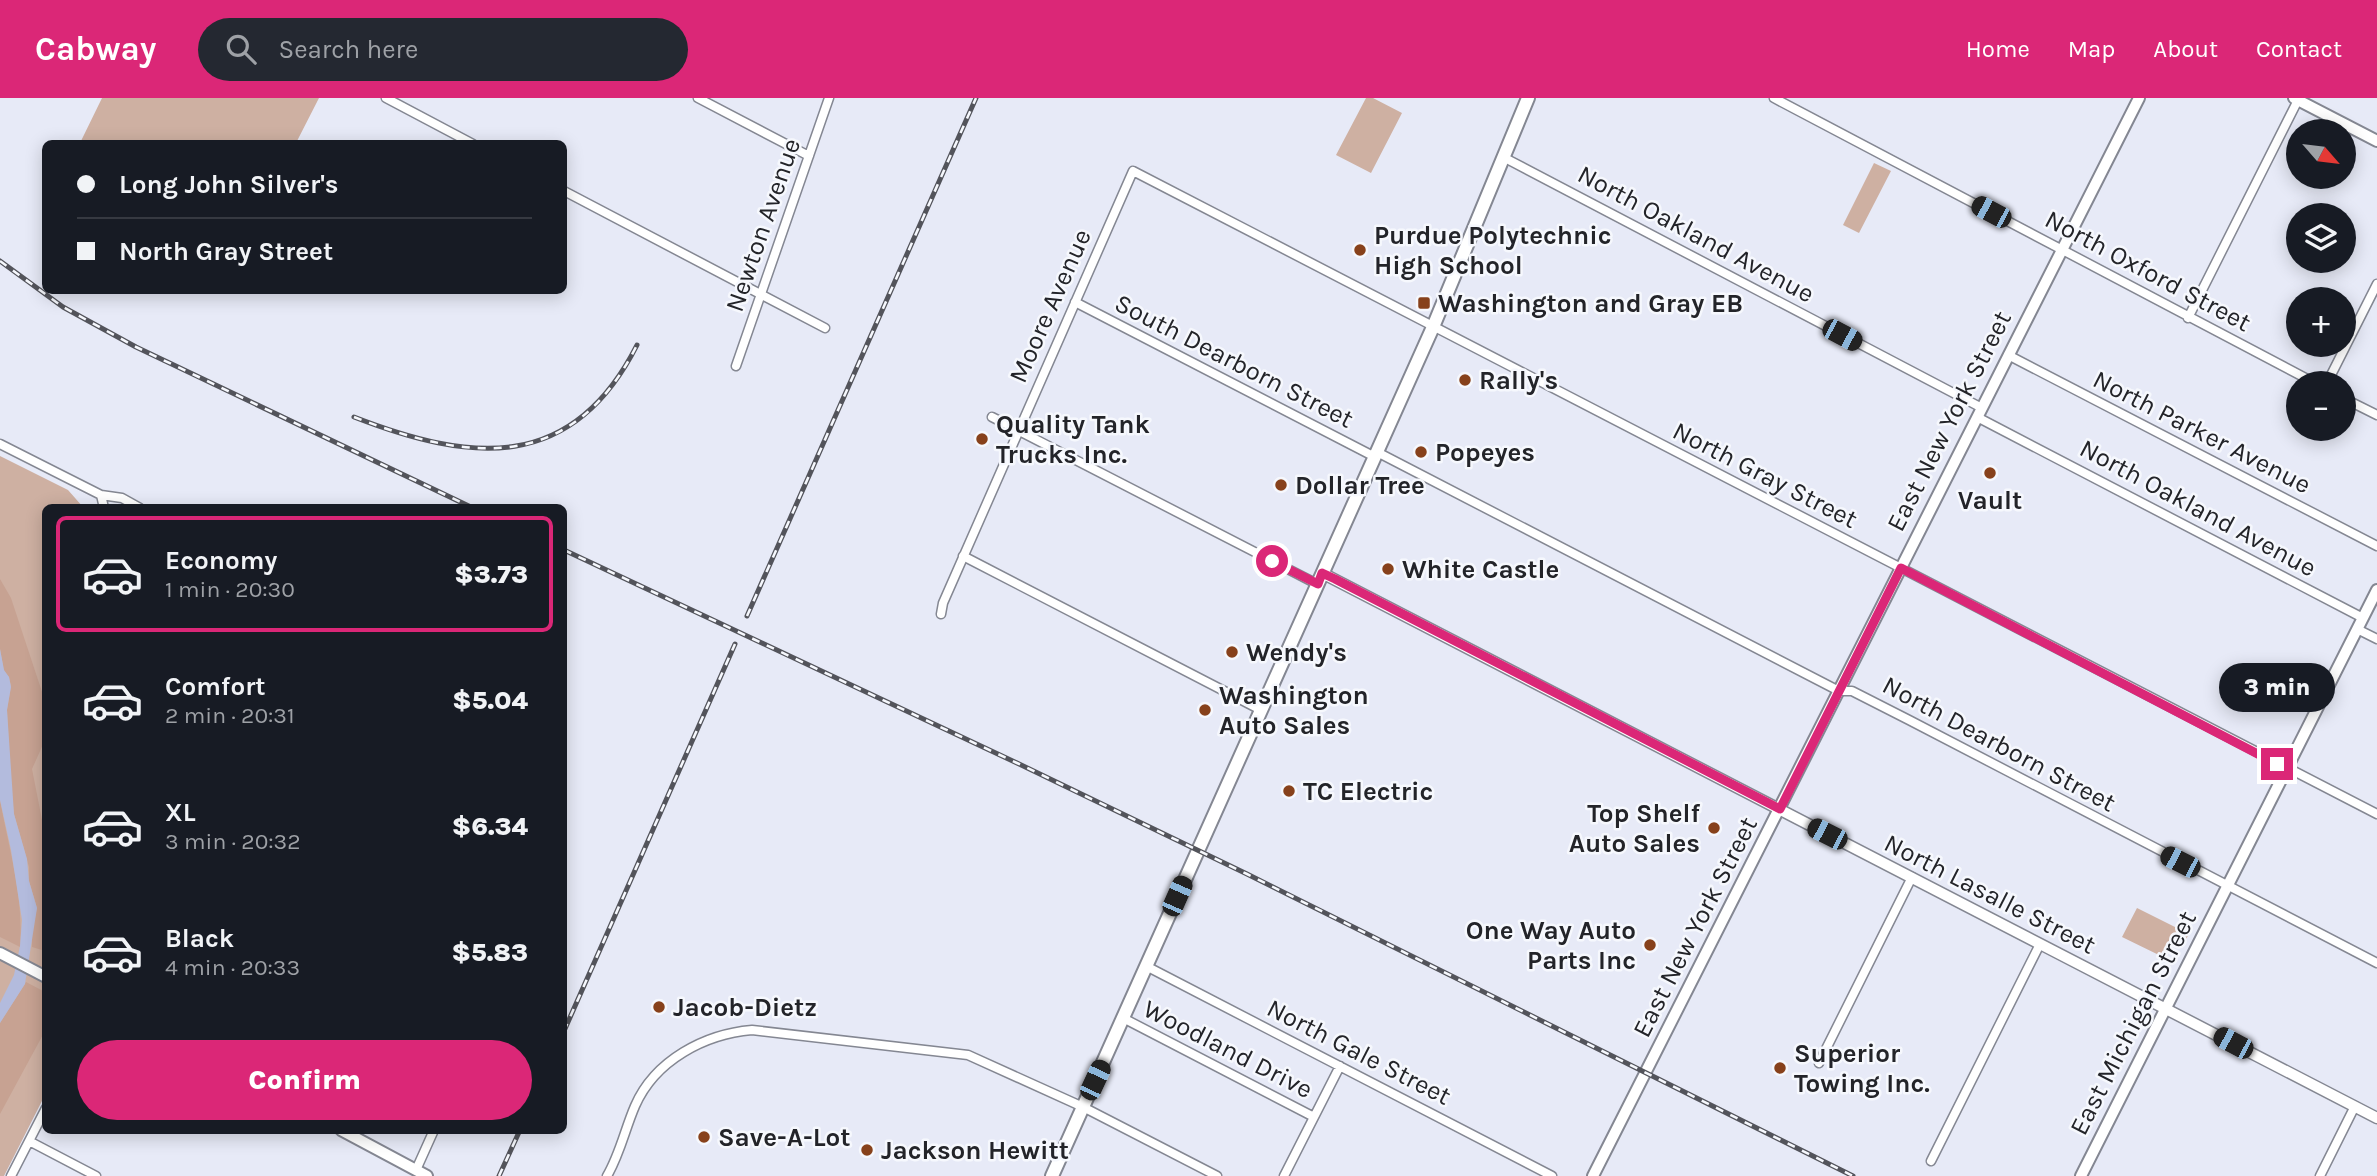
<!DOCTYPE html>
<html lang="en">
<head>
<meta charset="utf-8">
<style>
	:root { --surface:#171b24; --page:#242831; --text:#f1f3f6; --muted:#9ea1a6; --line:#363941; --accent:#db2777 }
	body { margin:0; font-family:Karla,sans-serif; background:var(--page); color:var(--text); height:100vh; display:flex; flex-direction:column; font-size:26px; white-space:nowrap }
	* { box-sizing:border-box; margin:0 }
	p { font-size:23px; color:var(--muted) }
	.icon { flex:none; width:38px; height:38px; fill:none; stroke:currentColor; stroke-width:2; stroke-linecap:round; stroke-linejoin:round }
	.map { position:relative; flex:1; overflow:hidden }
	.panel { position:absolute; left:42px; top:406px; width:525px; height:630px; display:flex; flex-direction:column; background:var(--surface); border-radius:10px; box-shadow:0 4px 18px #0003 }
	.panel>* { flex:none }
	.top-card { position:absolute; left:42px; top:42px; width:525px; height:154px; border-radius:10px; box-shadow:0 4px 18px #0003; display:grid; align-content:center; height:154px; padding:0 35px; background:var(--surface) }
	.needle { width:46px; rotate:118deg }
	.controls { position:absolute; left:2286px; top:21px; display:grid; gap:14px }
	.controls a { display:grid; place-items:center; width:70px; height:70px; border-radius:50%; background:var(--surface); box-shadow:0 4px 18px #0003; font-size:35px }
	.end { position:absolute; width:32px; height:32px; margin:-16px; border:9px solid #db2777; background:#fff; box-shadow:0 0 0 4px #fff }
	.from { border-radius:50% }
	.bubble { position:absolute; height:49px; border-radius:24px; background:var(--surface); box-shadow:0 4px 18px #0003; font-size:23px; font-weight:800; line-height:49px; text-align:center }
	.car { position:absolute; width:21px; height:42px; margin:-21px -10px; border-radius:9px; box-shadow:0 0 5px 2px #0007; background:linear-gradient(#222 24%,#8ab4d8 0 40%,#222 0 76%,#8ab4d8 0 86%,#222 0) }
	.top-card b { display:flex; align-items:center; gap:24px; height:66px; font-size:26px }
	.top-card b+b { border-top:2px solid var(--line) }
	.top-card i { width:18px; height:18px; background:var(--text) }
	ul { padding:12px 0 0; list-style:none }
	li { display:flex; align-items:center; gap:21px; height:116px; margin:0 14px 10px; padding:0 21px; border:4px solid transparent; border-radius:10px }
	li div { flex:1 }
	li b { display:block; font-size:26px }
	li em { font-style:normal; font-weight:800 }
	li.selected { border-color:var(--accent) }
	li>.icon { width:63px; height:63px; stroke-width:1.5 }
	.primary-button { display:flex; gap:14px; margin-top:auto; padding:14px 35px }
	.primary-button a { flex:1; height:80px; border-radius:42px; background:var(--accent); color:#fff; font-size:28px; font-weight:800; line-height:80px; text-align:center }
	header { display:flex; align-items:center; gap:42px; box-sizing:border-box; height:98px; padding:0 35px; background:var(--accent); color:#fff }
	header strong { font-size:33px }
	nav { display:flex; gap:38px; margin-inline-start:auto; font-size:24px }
	.search { width:490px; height:63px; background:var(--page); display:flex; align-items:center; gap:18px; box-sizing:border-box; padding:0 24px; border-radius:38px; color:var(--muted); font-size:26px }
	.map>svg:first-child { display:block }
	.green { fill:#ceb0a2 }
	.forest { fill:#c7a292 }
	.water { fill:#b3bbdd }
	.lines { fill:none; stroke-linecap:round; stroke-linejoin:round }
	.minor-casing { stroke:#848792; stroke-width:11 }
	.tertiary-casing { stroke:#848792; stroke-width:13 }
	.secondary-casing { stroke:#848792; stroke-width:14 }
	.primary-casing { stroke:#848792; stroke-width:16 }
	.minor { stroke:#fff; stroke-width:8 }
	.tertiary { stroke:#fff; stroke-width:10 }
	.secondary { stroke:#fff; stroke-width:10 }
	.primary { stroke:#fff; stroke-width:12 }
	.rail-casing { stroke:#53545b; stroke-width:5 }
	.rail { stroke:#f6f8fd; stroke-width:2.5; stroke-dasharray:8; stroke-linecap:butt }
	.route { stroke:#db2777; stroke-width:9 }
	.poi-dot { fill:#87411b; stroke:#f6f8fd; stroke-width:2.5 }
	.labels { text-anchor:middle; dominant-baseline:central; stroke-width:5; stroke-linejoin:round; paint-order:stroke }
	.street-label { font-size:26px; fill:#232429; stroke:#f6f8fd }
	.poi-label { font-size:26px; font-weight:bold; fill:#232429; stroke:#f6f8fd; text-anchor:start }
</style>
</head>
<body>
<header>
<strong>Cabway</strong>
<div class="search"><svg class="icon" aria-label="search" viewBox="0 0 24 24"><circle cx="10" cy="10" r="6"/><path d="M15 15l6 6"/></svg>Search here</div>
<nav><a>Home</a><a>Map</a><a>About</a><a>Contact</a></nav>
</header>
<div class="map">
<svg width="2377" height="1078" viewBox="0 0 2377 1078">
	<rect width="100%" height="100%" fill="#e7eaf7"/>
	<path class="green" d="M102 0H319L296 45H85L81 43Z
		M1366 0H1373L1402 15 1371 75 1336 57Z
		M1874 65 1891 73 1859 135 1843 127Z
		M0 358 68 392 83 409 46 410 45 997 4 1078H0Z
		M2137 810 2189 836 2182 848 2172 847 2163 859 2122 839Z"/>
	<path class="forest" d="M0 481 11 500 45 603V642L32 671 45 737V853L32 849V835L37 810 29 783V769L14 716 11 690 7 612 11 588 9 579 4 573 0 551Z
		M0 702C9 752 24 798 20 849L0 839Z
		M26 884 45 894V933L0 1016V925Z"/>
	<path class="water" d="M0 551 4 572 9 579 11 589 7 612 14 716 27 761 29 783 37 810 25 886 0 925V905L14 877 20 848 22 822 11 752 0 702Z"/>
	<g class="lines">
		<defs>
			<path id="minor" d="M386 0 473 46
				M698 0 809 58
				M1774 0 2315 285
				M1503 59 1982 310
				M564 93 825 230
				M1075 204 1375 359
				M2188 220 2298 2
				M2008 257 2377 448
				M736 268 829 0
				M2327 285 2377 186
				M2343 300 2377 317
				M992 319 1317 486
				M1977 319 2363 520
				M0 346 101 397 104 410
				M1377 354 1839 593H1852L1909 622 2377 865
				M101 397 122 400 140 410
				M963 458 1261 612
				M941 516 943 505 1133 73 2377 716
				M2357 531 2377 541
				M1146 868 1552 1078
				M1123 920 1314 1019
				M1819 965 1912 779
				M29 1043 96 1078
				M1931 1063 2040 846
				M416 1072 434 1032
				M11 1078 46 1010
				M607 1078C620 1056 625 1031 635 1008 655 962 705 936 752 932L968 957 1083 1009 1217 1078
				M1284 1078 1340 968
				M2320 1078 2355 1008"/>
			<path id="tertiary" d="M1322 475 2377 1020"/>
			<path id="secondary" d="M2294 0 2377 43
				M0 855 46 879
				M341 1032 427 1078
				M1593 1078 2139 0
				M2081 1078 2377 492"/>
			<path id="primary" d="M1052 1078 1433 229 1528 0"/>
		</defs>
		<use href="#minor" class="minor-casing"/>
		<use href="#tertiary" class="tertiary-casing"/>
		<use href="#secondary" class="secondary-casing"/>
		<use href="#primary" class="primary-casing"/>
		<use href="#minor" class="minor"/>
		<use href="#tertiary" class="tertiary"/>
		<use href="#secondary" class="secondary"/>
		<use href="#primary" class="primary"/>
		<defs>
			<path id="rail" d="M0 163 63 209 136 249 473 410
				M354 319C470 364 572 376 637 247
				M564 452 1017 665 1247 776 1853 1078
				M747 518 976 0
				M564 933 735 546
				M499 1078 520 1032"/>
		</defs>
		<use href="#rail" class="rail-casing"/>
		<use href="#rail" class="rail"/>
	</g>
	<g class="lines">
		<path class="route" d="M1272 463 1318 486 1322 475 1335 481 1780 711 1901 470 2277 666"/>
	</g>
	<g class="poi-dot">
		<circle cx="1360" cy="152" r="7"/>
		<rect x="1417" y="198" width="14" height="14" rx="3.5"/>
		<circle cx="1465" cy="282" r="7"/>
		<circle cx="982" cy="341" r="7"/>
		<circle cx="1421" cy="354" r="7"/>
		<circle cx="1990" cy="375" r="7"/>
		<circle cx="1281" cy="387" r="7"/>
		<circle cx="1388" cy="471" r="7"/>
		<circle cx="1232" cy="554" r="7"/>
		<circle cx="1205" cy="612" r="7"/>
		<circle cx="1289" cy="693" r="7"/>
		<circle cx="1714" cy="730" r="7"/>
		<circle cx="1650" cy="847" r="7"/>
		<circle cx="659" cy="909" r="7"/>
		<circle cx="1780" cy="970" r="7"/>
		<circle cx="704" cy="1039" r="7"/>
		<circle cx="867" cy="1052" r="7"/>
	</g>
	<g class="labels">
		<g class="street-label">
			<text transform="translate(763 127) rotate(-71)">Newton Avenue</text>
			<text transform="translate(1696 136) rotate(28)">North Oakland Avenue</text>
			<text transform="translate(2148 173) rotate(28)">North Oxford Street</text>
			<text transform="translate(1050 208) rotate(-66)">Moore Avenue</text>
			<text transform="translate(1234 263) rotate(27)">South Dearborn Street</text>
			<text transform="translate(1949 323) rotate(-63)">East New York Street</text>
			<text transform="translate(2202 334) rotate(27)">North Parker Avenue</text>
			<text transform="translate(1765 377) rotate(27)">North Gray Street</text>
			<text transform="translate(2198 410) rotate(28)">North Oakland Avenue</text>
			<text transform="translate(1999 646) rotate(28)">North Dearborn Street</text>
			<text transform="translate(1990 796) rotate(27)">North Lasalle Street</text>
			<text transform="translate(1695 829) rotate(-63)">East New York Street</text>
			<text transform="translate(2133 925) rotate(-63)">East Michigan Street</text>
			<text transform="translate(1228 951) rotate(27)">Woodland Drive</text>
			<text transform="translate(1359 954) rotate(27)">North Gale Street</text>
		</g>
		<g class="poi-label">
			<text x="1374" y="137">Purdue Polytechnic<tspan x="1374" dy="30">High School</tspan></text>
			<text x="1438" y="205">Washington and Gray EB</text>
			<text x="1479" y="282">Rally's</text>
			<text x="996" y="326">Quality Tank<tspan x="996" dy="30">Trucks Inc.</tspan></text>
			<text x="1435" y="354">Popeyes</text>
			<text x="1295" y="387">Dollar Tree</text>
			<text x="1990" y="402" text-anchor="middle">Vault</text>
			<text x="1402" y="471">White Castle</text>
			<text x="1246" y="554">Wendy's</text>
			<text x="1219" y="597">Washington<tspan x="1219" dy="30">Auto Sales</tspan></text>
			<text x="1303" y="693">TC Electric</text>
			<text x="1700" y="715" text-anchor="end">Top Shelf<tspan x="1700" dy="30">Auto Sales</tspan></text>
			<text x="1636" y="832" text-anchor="end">One Way Auto<tspan x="1636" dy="30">Parts Inc</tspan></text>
			<text x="673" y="909">Jacob-Dietz</text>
			<text x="1794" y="955">Superior<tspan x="1794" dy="30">Towing Inc.</tspan></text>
			<text x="718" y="1039">Save-A-Lot</text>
			<text x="881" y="1052">Jackson Hewitt</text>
		</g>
	</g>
</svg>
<div class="controls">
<a><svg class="needle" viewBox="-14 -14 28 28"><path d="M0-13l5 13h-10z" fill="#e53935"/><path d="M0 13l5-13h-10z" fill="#9ea1a6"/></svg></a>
<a><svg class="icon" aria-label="layers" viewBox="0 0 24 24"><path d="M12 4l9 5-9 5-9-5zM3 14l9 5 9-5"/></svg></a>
<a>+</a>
<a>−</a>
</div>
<i class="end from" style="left:1272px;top:463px"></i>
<i class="end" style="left:2277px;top:666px"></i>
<div class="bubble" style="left:2219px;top:565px;width:116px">3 min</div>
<i class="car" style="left:1991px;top:114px;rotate:298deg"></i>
<i class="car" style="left:1842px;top:237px;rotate:118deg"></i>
<i class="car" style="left:1827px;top:736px;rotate:297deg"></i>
<i class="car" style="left:2180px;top:764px;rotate:297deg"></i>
<i class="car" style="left:1177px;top:798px;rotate:24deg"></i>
<i class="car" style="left:2233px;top:945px;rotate:298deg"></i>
<i class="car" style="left:1095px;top:982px;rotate:25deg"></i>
<div class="top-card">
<b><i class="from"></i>Long John Silver's</b>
<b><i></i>North Gray Street</b>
</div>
<section class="panel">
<ul>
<li class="selected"><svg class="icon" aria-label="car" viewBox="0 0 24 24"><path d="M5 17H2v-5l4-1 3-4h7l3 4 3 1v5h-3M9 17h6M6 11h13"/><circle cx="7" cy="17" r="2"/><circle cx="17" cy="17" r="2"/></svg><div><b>Economy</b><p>1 min · 20:30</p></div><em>$3.73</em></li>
<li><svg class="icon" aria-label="car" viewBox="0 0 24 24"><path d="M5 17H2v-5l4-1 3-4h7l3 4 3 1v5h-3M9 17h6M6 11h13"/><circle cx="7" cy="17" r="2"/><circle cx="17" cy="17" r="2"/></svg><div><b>Comfort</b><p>2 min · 20:31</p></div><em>$5.04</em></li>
<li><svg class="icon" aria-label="car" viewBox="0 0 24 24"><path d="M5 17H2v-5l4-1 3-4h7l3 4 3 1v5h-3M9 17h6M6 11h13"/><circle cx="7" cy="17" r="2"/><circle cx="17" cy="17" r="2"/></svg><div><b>XL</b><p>3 min · 20:32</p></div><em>$6.34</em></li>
<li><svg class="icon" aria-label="car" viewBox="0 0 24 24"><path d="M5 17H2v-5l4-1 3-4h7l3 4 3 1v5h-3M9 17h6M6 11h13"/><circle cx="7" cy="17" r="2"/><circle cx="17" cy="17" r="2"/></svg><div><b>Black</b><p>4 min · 20:33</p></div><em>$5.83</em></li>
</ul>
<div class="primary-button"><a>Confirm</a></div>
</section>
</div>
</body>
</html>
